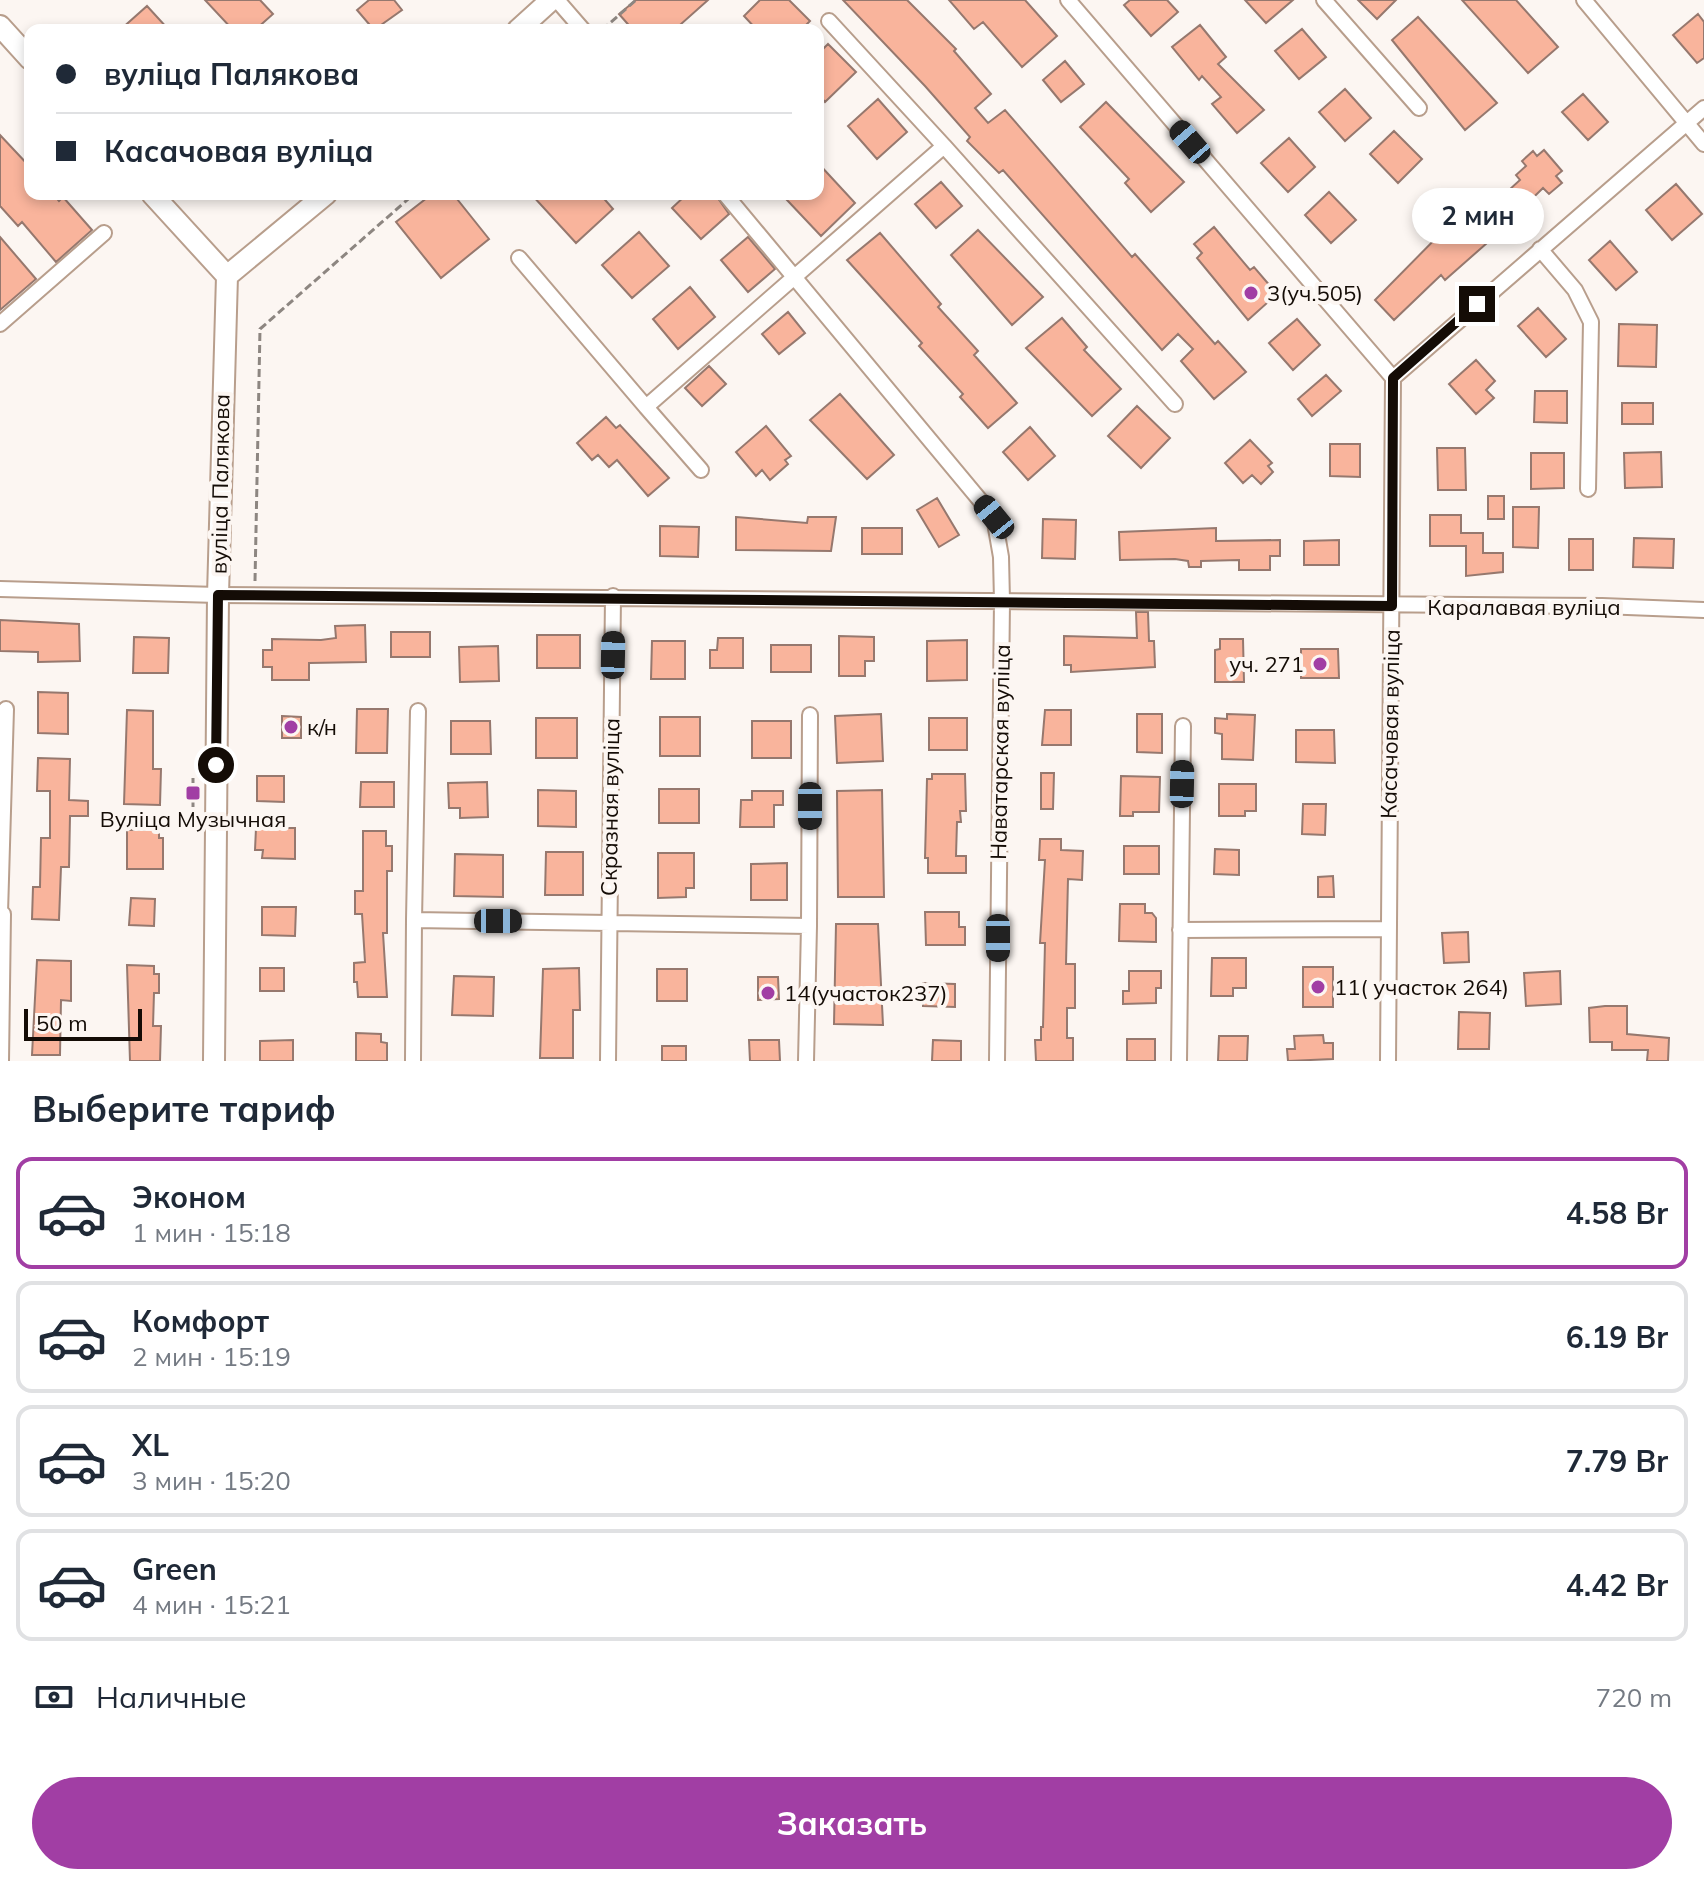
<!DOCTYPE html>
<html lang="ru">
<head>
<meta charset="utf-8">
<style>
	:root { --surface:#fff; --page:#f6f6f7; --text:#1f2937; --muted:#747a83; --line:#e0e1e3; --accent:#a13ea4 }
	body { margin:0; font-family:Mulish,sans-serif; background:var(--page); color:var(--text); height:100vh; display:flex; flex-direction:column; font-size:30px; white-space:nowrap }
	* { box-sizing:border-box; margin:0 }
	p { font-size:26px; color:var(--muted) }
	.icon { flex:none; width:44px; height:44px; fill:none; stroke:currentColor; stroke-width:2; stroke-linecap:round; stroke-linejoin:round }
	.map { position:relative; height:1061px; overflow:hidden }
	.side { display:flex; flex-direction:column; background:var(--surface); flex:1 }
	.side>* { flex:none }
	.top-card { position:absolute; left:24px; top:24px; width:800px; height:176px; border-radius:16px; box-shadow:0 4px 12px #0003; display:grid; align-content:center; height:176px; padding:0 32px; background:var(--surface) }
	.scale { position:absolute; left:24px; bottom:20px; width:118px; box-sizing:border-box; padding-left:8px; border:4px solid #140c06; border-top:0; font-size:22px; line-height:28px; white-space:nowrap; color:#140c06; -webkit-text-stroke:6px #fcf6f2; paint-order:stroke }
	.end { position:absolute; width:36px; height:36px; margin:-18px; border:10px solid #140c06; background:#fff; box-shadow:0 0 0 4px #fff }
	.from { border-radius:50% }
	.bubble { position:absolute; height:56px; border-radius:28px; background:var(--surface); box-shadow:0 4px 12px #0003; font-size:26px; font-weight:700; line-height:56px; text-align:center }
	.car { position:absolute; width:24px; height:48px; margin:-24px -12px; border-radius:10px; box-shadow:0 0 6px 2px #0007; background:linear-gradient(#222 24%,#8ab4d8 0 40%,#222 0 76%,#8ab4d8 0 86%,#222 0) }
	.top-card b { display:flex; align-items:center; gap:28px; height:76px; font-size:30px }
	.top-card b+b { border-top:2px solid var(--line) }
	.top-card i { width:20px; height:20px; background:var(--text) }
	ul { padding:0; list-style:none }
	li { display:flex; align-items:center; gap:24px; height:112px; margin:0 16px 12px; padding:0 16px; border:4px solid var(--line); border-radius:16px }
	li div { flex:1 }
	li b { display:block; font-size:30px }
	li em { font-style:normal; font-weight:700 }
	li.active { border-color:var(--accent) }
	li>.icon { width:72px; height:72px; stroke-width:1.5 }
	h2 { padding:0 32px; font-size:36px; line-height:96px }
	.pay { display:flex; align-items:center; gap:20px; height:88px; padding:0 32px; font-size:30px }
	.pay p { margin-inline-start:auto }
	.cta { display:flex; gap:16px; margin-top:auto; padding:16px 32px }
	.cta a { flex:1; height:92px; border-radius:48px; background:var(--accent); color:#fff; font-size:32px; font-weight:700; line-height:92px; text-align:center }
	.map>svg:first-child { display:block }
	.building { fill:#f9b49c; stroke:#96786e; stroke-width:2 }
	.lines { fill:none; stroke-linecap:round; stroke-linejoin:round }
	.street-casing { stroke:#b89e8c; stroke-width:18 }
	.secondary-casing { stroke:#b89e8c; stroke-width:24 }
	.path { stroke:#8d8681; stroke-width:3; stroke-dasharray:8 4; stroke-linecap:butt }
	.street { stroke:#fff; stroke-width:14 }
	.secondary { stroke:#fff; stroke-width:20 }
	.route { stroke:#140c06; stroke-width:10 }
	.poi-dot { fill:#a13ea4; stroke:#fcf6f2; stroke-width:3 }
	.labels { text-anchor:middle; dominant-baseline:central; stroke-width:8; stroke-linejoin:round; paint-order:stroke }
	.poi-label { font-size:22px; fill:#140c06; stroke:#fcf6f2; text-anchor:start }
	.street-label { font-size:22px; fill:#140c06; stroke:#fcf6f2 }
</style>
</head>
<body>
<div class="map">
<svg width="1704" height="1061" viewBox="0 0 1704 1061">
	<rect width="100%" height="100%" fill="#fcf6f2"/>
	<path class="building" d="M205 0H260L273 14 255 30H233Z
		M369 0H394L402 10 374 30 357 10Z
		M636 0H708L681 24 686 30H633L619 14Z
		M760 0H789L810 21 801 30H757L744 16Z
		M843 0H907L956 49 954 51 991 94 975 108 988 123 1005 110 1132 257 1135 254 1215 344 1218 341 1246 372 1214 399 1181 361 1193 349 1178 334 1162 350 1003 170 999 173 967 141 970 137 925 86Z
		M949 0H1025L1057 36 1022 67 983 22 974 29Z
		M1130 0H1167L1178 12 1151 36 1124 5Z
		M1245 0H1293L1266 23Z
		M1358 0H1396L1377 19Z
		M1462 0H1516L1558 47 1528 73Z
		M147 6 169 30H120Z
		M1698 14 1704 22V58L1697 63 1673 35Z
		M1418 17 1497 103 1465 130 1392 40Z
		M1200 25 1226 57 1218 64 1264 110 1237 133 1212 104 1221 97 1202 76 1199 80 1172 47Z
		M1302 29 1326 57 1299 79 1275 51Z
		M828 44 856 72 825 102 818 94V54Z
		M1065 61 1084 84 1061 102 1043 80Z
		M1345 89 1371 118 1345 141 1319 112Z
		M1583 94 1608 122 1588 140 1562 112Z
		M878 99 907 132 877 159 848 126Z
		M1106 102 1184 182 1151 212 1125 183 1129 179 1080 127Z
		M1394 131 1422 159 1398 183 1370 154Z
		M0 135 30 167V194H53L59 201 63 197 92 230 56 262 22 222 18 226 0 206Z
		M1289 138 1315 167 1288 192 1261 163Z
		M1544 150 1562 171 1556 176 1562 183 1549 194 1543 188 1487 243 1445 280 1441 275 1394 320 1375 300 1450 224 1456 231 1481 208 1485 212 1520 180 1516 175 1526 166 1522 161 1533 151 1537 156Z
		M818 163 855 203 821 236 787 200 794 194H818Z
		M941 182 962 206 936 228 915 204Z
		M1676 184 1702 214 1672 240 1646 210Z
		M1329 192 1356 220 1331 243 1305 215Z
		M432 194H453L489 239 441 278 396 222Z
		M531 194H600L613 209 576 243Z
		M687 194H715L729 214 701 239 672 208Z
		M1214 227 1250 270 1254 267 1277 294 1248 320 1197 258 1202 253 1194 244Z
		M978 230 1043 297 1012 325 951 255Z
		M639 232 669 266 632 298 602 265Z
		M880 233 941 304 938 307 978 351 974 355 1017 403 988 428 960 397 963 394 919 346 922 343 847 260Z
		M0 237 36 279 0 310Z
		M748 237 775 269 748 292 721 260Z
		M1610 241 1637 272 1616 290 1589 260Z
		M690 287 715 317 678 349 653 319Z
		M1538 308 1566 339 1546 357 1518 326Z
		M788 312 805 333 779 354 762 334Z
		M1062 318 1087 347 1084 350 1121 389 1092 416 1026 348Z
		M1297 319 1320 345 1293 370 1269 343Z
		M1619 324 1657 325 1656 367 1618 366Z
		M1476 360 1495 381 1486 390 1494 398 1476 414 1449 384Z
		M709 366 726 384 702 406 685 388Z
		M1326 375 1341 391 1312 416 1298 399Z
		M1535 391H1567V423L1534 422Z
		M840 394 894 455 867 479 810 420Z
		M1622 403H1653V424H1622Z
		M1137 406 1170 438 1141 468 1108 436Z
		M606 417 616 428 620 425 669 478 648 496 617 460 609 467 598 455 592 460 577 443Z
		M766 426 791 456 785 460 788 464 770 480 762 470 756 476 736 452Z
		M1030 427 1055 456 1028 480 1003 452Z
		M1250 440 1272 463 1268 466 1273 472 1261 484 1252 475 1243 483 1225 463Z
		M1330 444H1360V477L1330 476Z
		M1437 448H1465L1466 490H1438Z
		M1661 452 1662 487 1625 488 1624 453Z
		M1531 453H1564V488L1531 489Z
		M1488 496H1504V519H1488Z
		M937 498 959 535 939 547 917 510Z
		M1513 507H1539L1538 548 1513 547Z
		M1430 515H1461V533H1483V553H1503V572L1466 576V546H1430Z
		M736 517 807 523 808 517H836L831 551 736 550Z
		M1043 519 1076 520 1075 559 1042 558Z
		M660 526 699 527 698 557 660 556Z
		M862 528H902V554H862Z
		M1216 528V541L1280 540V556H1270V570H1239V560L1201 561V567H1189L1188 561 1175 559 1120 560 1119 532Z
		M1634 538 1674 539 1673 568 1633 567Z
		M1569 539H1593V570H1569Z
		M1339 540V565H1304V541Z
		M1136 612H1148L1149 641H1154L1155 667 1071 672V665H1064V636L1137 638Z
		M0 620 79 624 80 661 38 662V652L0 651Z
		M365 625 366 662 309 663V680H272V667H263V650H272V639L321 640 336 638 335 626Z
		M391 632H430V657H391Z
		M537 635H580V668H537Z
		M839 636 874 637V661H865V676H839Z
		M134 637 169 638 168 673H133Z
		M718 638H743V668H710V650H717Z
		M1220 639H1243L1244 682H1215V650L1220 649Z
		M967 640V680L927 681V641Z
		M652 641H685V679H651Z
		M771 645H811V672H771Z
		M498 646 499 681 460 682 459 647Z
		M1301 649H1338L1339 678H1301Z
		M38 692 68 693V734L38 733Z
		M357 709H388L387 753H356Z
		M127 710 153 711V769H161L160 805 124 804Z
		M1045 710H1071V745H1042Z
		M881 714 883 761 837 763 835 716Z
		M1137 714H1162V753L1137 752Z
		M1227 714 1255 715 1253 760 1222 759V734L1215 733V718L1227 719Z
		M282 716 301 717V738H282Z
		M660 717H700V756H660Z
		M536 718H577V758H536Z
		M929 718H967V750H929Z
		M451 721H490L491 754H451Z
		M752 721H791V758H752Z
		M1296 730H1334L1335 763 1296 762Z
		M38 758 70 759 69 800 88 801V816H70L69 867H61L59 920 32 919 33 887H40L41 838H50V791H37Z
		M1041 773H1054L1053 809H1041Z
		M932 774H965L966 811H960L961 822H957L956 856H966V873H928V858H925L927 779H932Z
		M257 776H284V802L257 801Z
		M1121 776 1160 777 1159 812H1133V816H1120Z
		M361 782H394V807H360Z
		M487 782 488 817 460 818V808H449L448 783Z
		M1219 784H1256V811H1245V816H1219Z
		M659 789H699V823H659Z
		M538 790 576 791V827L538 826Z
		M882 790 884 897H838L837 791Z
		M752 791H783V805H774V827H740L741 800H752Z
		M1303 804H1326L1325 835 1302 834Z
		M256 828H295V859L262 858 263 850H255Z
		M127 830H159V838H163V869H127Z
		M363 831H386V846H392V871H387V933H383L387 997H358L357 982H354V963L365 962 362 914H355V891H363Z
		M1040 839H1061V850L1083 851 1082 880 1068 879 1066 964H1075V1008H1067V1038H1073V1061H1036L1035 1040H1041V1027H1043L1045 943H1040L1045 860H1039Z
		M1124 846H1159V874H1124Z
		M1215 849 1239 850V875L1214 874Z
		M546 852H583V895H545Z
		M658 853H694V888H686V897L658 898Z
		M455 854 503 855V897L454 896Z
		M787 863V900H751V864Z
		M1333 876 1334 897H1318V877Z
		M131 898 155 899 154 926 129 925Z
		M1120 904H1145V913H1152L1156 918V942L1119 941Z
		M262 907H296L295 936 262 935Z
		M925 912H959V927H965V945H926Z
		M836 924H878L883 1025 834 1024Z
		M1468 932 1469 962 1444 963 1442 933Z
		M1212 958H1246V988H1233V996H1211Z
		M37 960 71 961V1001L61 1000 60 1055H32Z
		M127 965 154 966V974H159V993H154L153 1026H161L160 1061H130Z
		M1303 967H1333V1007H1303Z
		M260 968H284V991H260Z
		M579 968 580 1010H573V1058H540L543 969Z
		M657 969H687V1001H657Z
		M1129 971H1161V988H1156V1003L1123 1004V991H1129Z
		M1560 971 1561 1004 1526 1006 1524 973Z
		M454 976 494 977 493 1016 452 1015Z
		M758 977H778L779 999 758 1000Z
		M923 983 955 984V1007L923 1006Z
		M1605 1006H1627V1034L1669 1038 1668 1061H1647L1648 1050H1612V1042H1590L1589 1008Z
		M1459 1012 1490 1013 1489 1049H1458Z
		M356 1033 381 1034V1042L387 1043V1061H356Z
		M1323 1035 1324 1043H1333V1059L1288 1061 1287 1049H1295L1294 1036Z
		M1219 1036H1248L1247 1061H1218Z
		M1127 1039H1155V1061H1127Z
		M293 1040V1061H260V1041Z
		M749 1040H779L780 1061H750Z
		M933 1040 961 1041V1061H932Z
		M662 1046H686V1061H662Z"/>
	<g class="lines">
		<defs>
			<path id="street" d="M557 0 583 30
				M1068 0 1393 378
				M1324 0 1419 108
				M1584 0 1704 144
				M944 146 1175 404
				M725 194 994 517 1001 557 1002 601 997 1061
				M1540 249 1575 290 1591 322 1588 489
				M519 258 646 407 944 146 829 21
				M0 324 104 233
				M646 407 701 470
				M0 589 218 595 1602 606 1704 610
				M418 711 414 920 809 926 810 715
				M0 913 6 709
				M1180 930 1389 929
				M1 1061 3 914
				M413 1061 414 920
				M608 1061 613 596
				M806 1061 809 926
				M1179 1061 1183 726
				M1388 1061 1393 378 1704 108"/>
			<path id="secondary" d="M0 26 30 59
				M518 30 551 0
				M152 194 227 276
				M214 1061 218 595 227 276 326 194"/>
		</defs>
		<use href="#street" class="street-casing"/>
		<use href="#secondary" class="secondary-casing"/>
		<path class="path" d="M602 30 636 0
			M255 581 260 329 414 194
			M193 807V778"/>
		<use href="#street" class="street"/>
		<use href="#secondary" class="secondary"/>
	</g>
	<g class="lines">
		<path class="route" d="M216 765 218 595 1392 606 1393 378 1477 304"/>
	</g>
	<g class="poi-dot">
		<circle cx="1251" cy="293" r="8"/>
		<circle cx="1320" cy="664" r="8"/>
		<circle cx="291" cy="727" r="8"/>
		<rect x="185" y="785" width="16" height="16" rx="4"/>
		<circle cx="1318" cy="987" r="8"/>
		<circle cx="768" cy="993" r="8"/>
	</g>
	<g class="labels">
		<g class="poi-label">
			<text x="1267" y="293">3(уч.505)</text>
			<text x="1304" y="664" text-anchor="end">уч. 271</text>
			<text x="307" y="727">к/н</text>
			<text x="193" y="819" text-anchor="middle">Вуліца Музычная</text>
			<text x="1334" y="987">11( участок 264)</text>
			<text x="784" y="993">14(участок237)</text>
		</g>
		<g class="street-label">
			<text transform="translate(220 484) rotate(-89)">вуліца Палякова</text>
			<text x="1524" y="607">Каралавая вуліца</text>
			<text transform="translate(1390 724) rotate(-89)">Касачовая вуліца</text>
			<text transform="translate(1000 752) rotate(-89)">Наватарская вуліца</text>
			<text transform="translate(610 807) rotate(-89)">Скразная вуліца</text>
		</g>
	</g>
</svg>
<div class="scale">50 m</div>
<i class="end from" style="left:216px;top:765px"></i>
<i class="end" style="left:1477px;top:304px"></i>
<div class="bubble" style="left:1412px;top:188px;width:132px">2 мин</div>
<i class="car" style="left:1190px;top:142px;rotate:319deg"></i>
<i class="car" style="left:994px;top:517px;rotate:321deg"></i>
<i class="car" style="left:613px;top:655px;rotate:1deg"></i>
<i class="car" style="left:1182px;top:784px;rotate:1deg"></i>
<i class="car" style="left:810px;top:806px;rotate:180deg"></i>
<i class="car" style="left:498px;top:921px;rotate:90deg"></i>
<i class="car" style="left:998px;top:938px;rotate:180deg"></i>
<div class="top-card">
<b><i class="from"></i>вуліца Палякова</b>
<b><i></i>Касачовая вуліца</b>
</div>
</div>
<section class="side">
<h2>Выберите тариф</h2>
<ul>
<li class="active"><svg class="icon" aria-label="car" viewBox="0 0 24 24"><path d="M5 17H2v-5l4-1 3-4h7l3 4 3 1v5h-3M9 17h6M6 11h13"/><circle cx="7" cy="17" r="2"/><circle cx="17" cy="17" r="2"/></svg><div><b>Эконом</b><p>1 мин · 15:18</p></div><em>4.58 Br</em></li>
<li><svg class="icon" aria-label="car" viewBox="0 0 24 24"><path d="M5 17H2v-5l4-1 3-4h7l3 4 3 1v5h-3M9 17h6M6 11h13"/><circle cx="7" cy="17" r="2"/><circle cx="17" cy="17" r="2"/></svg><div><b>Комфорт</b><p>2 мин · 15:19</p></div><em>6.19 Br</em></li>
<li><svg class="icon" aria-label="car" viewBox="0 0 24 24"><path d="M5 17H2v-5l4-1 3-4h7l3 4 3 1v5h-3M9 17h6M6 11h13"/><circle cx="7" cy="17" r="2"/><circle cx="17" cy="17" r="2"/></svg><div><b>XL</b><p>3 мин · 15:20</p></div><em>7.79 Br</em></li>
<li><svg class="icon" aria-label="car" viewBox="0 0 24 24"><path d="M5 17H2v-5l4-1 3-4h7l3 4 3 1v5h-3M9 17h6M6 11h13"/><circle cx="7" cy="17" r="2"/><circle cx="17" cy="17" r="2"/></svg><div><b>Green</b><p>4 мин · 15:21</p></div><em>4.42 Br</em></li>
</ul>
<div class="pay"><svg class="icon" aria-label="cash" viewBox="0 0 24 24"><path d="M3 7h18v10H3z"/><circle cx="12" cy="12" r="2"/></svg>Наличные<p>720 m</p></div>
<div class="cta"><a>Заказать</a></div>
</section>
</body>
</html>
